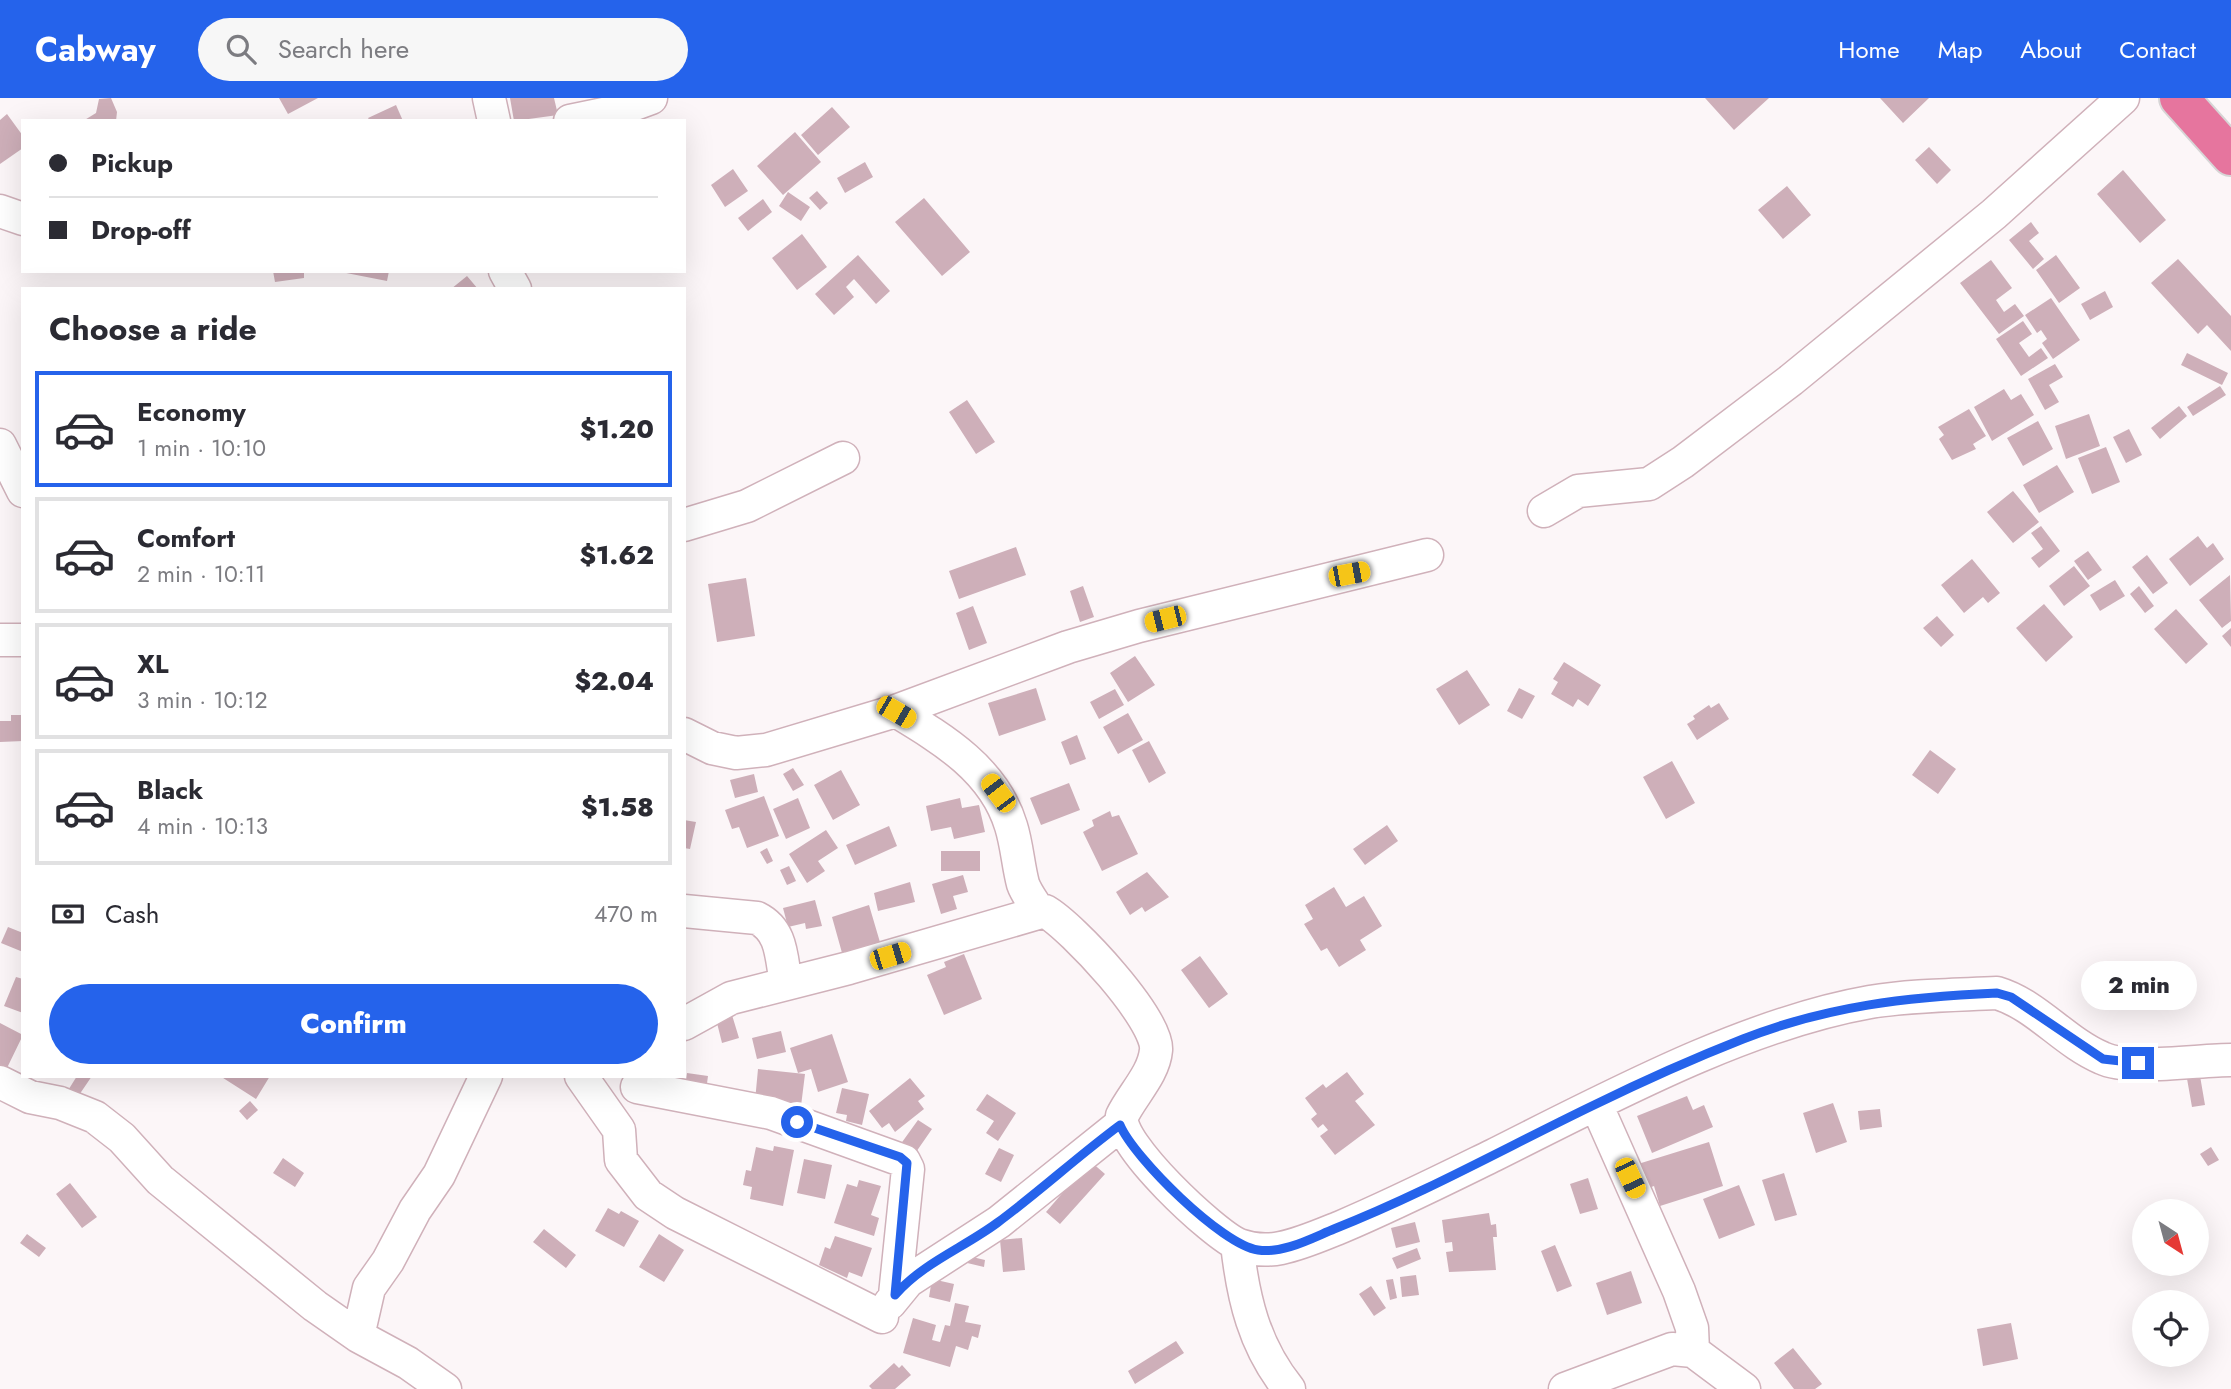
<!DOCTYPE html>
<html lang="en">
<head>
<meta charset="utf-8">
<style>
	:root { --surface:#fff; --page:#f7f7f7; --text:#2b2b33; --muted:#7c7c81; --line:#e1e1e2; --accent:#2563eb }
	body { margin:0; font-family:Jost,sans-serif; background:var(--page); color:var(--text); height:100vh; display:flex; flex-direction:column; font-size:26px; white-space:nowrap }
	* { box-sizing:border-box; margin:0 }
	p { font-size:23px; color:var(--muted) }
	.icon { flex:none; width:38px; height:38px; fill:none; stroke:currentColor; stroke-width:2; stroke-linecap:round; stroke-linejoin:round }
	.map { position:relative; flex:1; overflow:hidden }
	.side { position:absolute; left:21px; top:189px; width:665px; height:791px; display:flex; flex-direction:column; background:var(--surface); border-radius:0px; box-shadow:0 7px 28px #0002 }
	.side>* { flex:none }
	.guide { position:absolute; left:21px; top:21px; width:665px; height:154px; border-radius:0px; box-shadow:0 7px 28px #0002; display:grid; align-content:center; height:154px; padding:0 28px; background:var(--surface) }
	.needle { width:46px; rotate:144deg }
	.buttons { position:absolute; left:2132px; top:1101px; display:grid; gap:14px }
	.buttons a { display:grid; place-items:center; width:77px; height:77px; border-radius:50%; background:var(--surface); box-shadow:0 7px 28px #0002; font-size:35px }
	.end { position:absolute; width:32px; height:32px; margin:-16px; border:9px solid #2563eb; background:#fff; box-shadow:0 0 0 4px #fff }
	.from { border-radius:50% }
	.bubble { position:absolute; height:49px; border-radius:24px; background:var(--surface); box-shadow:0 7px 28px #0002; font-size:23px; font-weight:800; line-height:49px; text-align:center }
	.car { position:absolute; width:21px; height:42px; margin:-21px -10px; border-radius:9px; box-shadow:0 0 5px 2px #0007; background:linear-gradient(#f5c518 24%,#345 0 40%,#f5c518 0 76%,#345 0 86%,#f5c518 0) }
	.guide b { display:flex; align-items:center; gap:24px; height:66px; font-size:26px }
	.guide b+b { border-top:2px solid var(--line) }
	.guide i { width:18px; height:18px; background:var(--text) }
	ul { padding:0; list-style:none }
	li { display:flex; align-items:center; gap:21px; height:116px; margin:0 14px 10px; padding:0 14px; border:4px solid var(--line); border-radius:0px }
	li div { flex:1 }
	li b { display:block; font-size:26px }
	li em { font-style:normal; font-weight:800 }
	li.active { border-color:var(--accent) }
	li>.icon { width:63px; height:63px; stroke-width:1.5 }
	h2 { padding:0 28px; font-size:32px; line-height:84px }
	.pay { display:flex; align-items:center; gap:18px; height:77px; padding:0 28px; font-size:26px }
	.pay p { margin-inline-start:auto }
	.action { display:flex; gap:14px; margin-top:auto; padding:14px 28px }
	.action a { flex:1; height:80px; border-radius:42px; background:var(--accent); color:#fff; font-size:28px; font-weight:800; line-height:80px; text-align:center }
	header { display:flex; align-items:center; gap:42px; box-sizing:border-box; height:98px; padding:0 35px; background:var(--accent); color:#fff }
	header strong { font-size:33px }
	nav { display:flex; gap:38px; margin-inline-start:auto; font-size:24px }
	.search { width:490px; height:63px; background:var(--page); display:flex; align-items:center; gap:18px; box-sizing:border-box; padding:0 24px; border-radius:38px; color:var(--muted); font-size:26px }
	.map>svg:first-child { display:block }
	.building { fill:#ceafb9 }
	.lines { fill:none; stroke-linecap:round; stroke-linejoin:round }
	.minor-casing { stroke:#d0b1ba; stroke-width:35 }
	.highway-casing { stroke:#d7d5d6; stroke-width:42 }
	.minor { stroke:#fff; stroke-width:32 }
	.highway { stroke:#e6759e; stroke-width:38 }
	.route { stroke:#2563eb; stroke-width:9 }
</style>
</head>
<body>
<header>
<strong>Cabway</strong>
<div class="search"><svg class="icon" aria-label="search" viewBox="0 0 24 24"><circle cx="10" cy="10" r="6"/><path d="M15 15l6 6"/></svg>Search here</div>
<nav><a>Home</a><a>Map</a><a>About</a><a>Contact</a></nav>
</header>
<div class="map">
<svg width="2231" height="1291" viewBox="0 0 2231 1291">
	<rect width="100%" height="100%" fill="#fcf6f8"/>
	<path class="building" d="M111 0 117 14 116 23H83L96 15 99 1Z
		M279 0H318L288 16Z
		M510 0H554L558 17 514 23Z
		M1705 0H1769L1734 32Z
		M1880 0H1929L1903 25Z
		M396 7 403 23H370L368 20Z
		M832 9 850 29 818 57 801 37Z
		M7 16 23 38V50L0 66V22Z
		M795 34 821 64 783 97 757 68Z
		M1929 49 1951 72 1937 86 1915 62Z
		M865 64 873 79 845 95 837 80Z
		M733 71 748 93 725 109 711 87Z
		M2123 72 2166 122 2140 145 2097 96Z
		M1787 88 1811 117 1783 141 1758 112Z
		M817 93 828 105 820 112 809 100Z
		M788 94 810 109 801 123 779 108Z
		M924 100 970 154 942 178 895 124Z
		M763 101 772 114 748 133 738 120Z
		M2031 124 2039 135 2029 143 2044 161 2033 171 2009 142Z
		M802 136 827 169 797 192 772 160Z
		M858 157 890 193 876 206 854 181 846 189 854 199 834 217 815 196Z
		M2056 157 2080 190 2059 205 2036 172Z
		M2178 161 2231 218V253L2207 227 2198 236 2151 185Z
		M1991 162 2012 190 1996 202 2004 214 2015 206 2024 218 1999 236 1960 185Z
		M273 173H304V180L275 184Z
		M336 173H389L387 183Z
		M467 178 478 191H451Z
		M2105 193 2113 209 2090 222 2081 206Z
		M2051 200 2080 242 2053 261 2042 245 2047 241 2041 232 2037 235 2025 217Z
		M2023 223 2032 236 2019 245 2029 259 2041 250 2048 260 2021 278 1996 241Z
		M2187 255 2228 275 2222 287 2181 267Z
		M2055 266 2063 279 2049 287 2059 304 2045 312 2028 281Z
		M2220 288 2226 297 2193 318 2187 309Z
		M2004 291 2011 302 2021 296 2034 317 1992 343 1974 309Z
		M967 302 995 344 976 356 949 314Z
		M2179 308 2187 318 2160 341 2151 330Z
		M1969 311 1986 338 1973 346 1976 351 1952 362 1939 341 1944 337 1938 329Z
		M2089 316 2100 348 2066 361 2055 328Z
		M2038 323 2053 351 2023 368 2007 340Z
		M2129 331 2142 357 2126 365 2113 339Z
		M2106 349 2120 384 2092 396 2078 360Z
		M2057 367 2074 394 2039 415 2023 387Z
		M2013 393 2039 424 2013 445 1987 414Z
		M2041 428 2060 453 2039 470 2031 460 2043 451 2031 435Z
		M2198 438 2207 450 2213 445 2224 461 2190 488 2169 461Z
		M1016 449 1026 477 959 501 949 473Z
		M2088 453 2102 472 2088 482 2074 463Z
		M2147 457 2168 485 2153 496 2132 469Z
		M1972 461 2000 495 1988 505 1983 499 1964 515 1941 487Z
		M2074 468 2090 488 2064 508 2049 488Z
		M2230 477 2231 523 2222 530 2199 502Z
		M746 480 755 538 717 544 708 486Z
		M2115 482 2125 498 2100 513 2090 497Z
		M1083 488 1094 519 1080 524 1070 493Z
		M2139 488 2154 508 2145 515 2130 496Z
		M2044 506 2073 539 2046 564 2016 530Z
		M973 508 987 545 969 552 956 515Z
		M2176 511 2208 546 2186 566 2154 531Z
		M1937 518 1954 537 1941 549 1923 530Z
		M2231 530V549L2222 538Z
		M1135 558 1155 587 1128 604 1110 575Z
		M1564 564 1601 587 1588 608 1578 601 1573 609 1551 596 1558 584 1553 581Z
		M1467 572 1490 607 1459 627 1436 591Z
		M1036 590 1046 622 999 638 988 605Z
		M1519 590 1535 598 1522 621 1507 613Z
		M1115 591 1124 607 1099 621 1090 604Z
		M1719 605 1729 621 1697 642 1687 626 1695 621 1693 618 1709 607 1711 610Z
		M1128 615 1143 642 1118 656 1103 629Z
		M11 617H23V643L0 644V623H11Z
		M1077 637 1086 661 1070 667 1061 644Z
		M1149 643 1166 675 1149 685 1132 652Z
		M1930 652 1956 671 1938 696 1912 677Z
		M1672 663 1695 705 1666 721 1643 679Z
		M793 670 804 687 793 693 783 676Z
		M841 672 860 707 833 722 814 687Z
		M754 676 758 694 735 700 730 682Z
		M1069 685 1080 712 1041 727 1030 700Z
		M764 698 779 738 747 750 739 729 732 731 725 712Z
		M798 700 810 730 786 741 773 711Z
		M960 700 962 710 979 707 985 734 954 741 951 729 931 733 926 708Z
		M1110 713 1112 719 1119 717 1138 756 1102 773 1083 734 1094 728 1092 722Z
		M684 722 696 724 690 751 684 750Z
		M1387 727 1398 743 1365 767 1353 751Z
		M889 728 897 748 855 767 846 747Z
		M826 732 838 750 818 763 825 773 807 785 789 756Z
		M767 750 773 763 767 766 760 754Z
		M941 753H980V773H941Z
		M789 768 796 783 787 787 780 772Z
		M1147 774 1169 799 1145 814 1142 809 1130 817 1116 794Z
		M963 777 968 794 953 798 957 811 941 816 932 786Z
		M910 784 915 804 878 813 874 795Z
		M1334 789 1346 809 1364 798 1382 828 1360 842 1366 852 1339 869 1327 850 1321 853 1304 826 1313 821 1305 807Z
		M815 802 822 828 806 831 805 825 788 829 783 810Z
		M869 807 882 851 844 862 832 819Z
		M8 829 23 835V854L1 845Z
		M964 856 982 901 944 917 927 877 946 869 944 864Z
		M1200 858 1228 896 1209 910 1181 872Z
		M16 879 23 881V915L4 908Z
		M732 917 739 940 722 945 716 921Z
		M0 925 23 937 7 970 0 967Z
		M781 933 786 954 757 961 752 940Z
		M832 936 848 984 818 994 811 971 798 975 790 950Z
		M758 971 805 976 801 1008 755 1003Z
		M2199 972 2205 1007 2192 1009 2186 975Z
		M1347 974 1364 996 1355 1003 1375 1027 1335 1057 1320 1038 1328 1032 1323 1026 1318 1030 1311 1021 1317 1016 1305 1000 1323 986 1326 990Z
		M687 975 708 978 705 1000 684 997Z
		M77 978H92L77 1000 67 994Z
		M220 978H270L256 1001Z
		M910 980 925 998 918 1003 924 1011 895 1034 889 1025 882 1030 869 1013Z
		M842 990 869 996 862 1027 846 1023 847 1017 836 1015Z
		M987 996 1016 1015 998 1043 986 1035 994 1023 976 1012Z
		M1687 998 1693 1012 1704 1007 1713 1029 1652 1055 1637 1018Z
		M250 1003 258 1012 247 1022 239 1013Z
		M1833 1005 1847 1044 1816 1055 1803 1015Z
		M1880 1011 1882 1029 1860 1032 1858 1013Z
		M918 1022 932 1031 914 1057 900 1047Z
		M1709 1044 1723 1088 1660 1108 1654 1088 1646 1091 1638 1066Z
		M774 1048 794 1052 783 1108 750 1101 752 1089 743 1087 746 1072 751 1073 756 1049 773 1053Z
		M2211 1049 2219 1062 2208 1068 2200 1056Z
		M999 1050 1014 1057 1001 1084 985 1076Z
		M283 1060 304 1075 295 1089 273 1075Z
		M804 1061 832 1067 825 1101 797 1095Z
		M1090 1063 1105 1076 1060 1126 1046 1114Z
		M1784 1075 1797 1117 1775 1123 1762 1082Z
		M1588 1080 1598 1111 1580 1116 1570 1086Z
		M859 1082 881 1088 871 1117 879 1120 874 1138 834 1125 847 1086 857 1089Z
		M70 1085 97 1119 82 1130 56 1096Z
		M1739 1087 1755 1127 1719 1141 1703 1101Z
		M608 1110 619 1116 621 1113 639 1123 624 1149 595 1133Z
		M1489 1115 1491 1127 1496 1126 1497 1139H1493L1496 1172 1449 1174 1446 1154 1453 1153 1452 1144 1445 1145 1442 1122Z
		M1415 1124 1420 1144 1396 1150 1391 1130Z
		M544 1131 576 1157 566 1170 533 1144Z
		M27 1136 46 1150 39 1159 20 1145Z
		M659 1136 684 1152 664 1184 639 1169Z
		M835 1138 872 1150 862 1179 849 1174 847 1180 819 1167 825 1149 830 1151Z
		M1022 1140 1025 1172 1003 1174 1000 1142Z
		M1555 1147 1572 1188 1557 1194 1541 1153Z
		M1417 1150 1421 1161 1397 1171 1392 1160Z
		M964 1157 985 1162 984 1169 963 1164Z
		M1631 1173 1642 1205 1607 1217 1596 1185Z
		M1416 1177 1419 1197 1402 1199 1400 1179Z
		M932 1181 954 1186 950 1204 929 1199Z
		M1393 1181 1397 1200 1390 1202 1386 1182Z
		M1371 1188 1386 1210 1374 1218 1359 1196Z
		M955 1205 969 1208 965 1224 981 1227 978 1240 972 1238 968 1252 956 1248 950 1269 903 1255 913 1220 936 1227 932 1242 940 1244 945 1227 950 1228Z
		M2011 1225 2018 1261 1983 1268 1977 1231Z
		M1176 1243 1184 1255 1135 1286 1128 1273Z
		M1793 1250 1822 1286 1815 1291H1794L1774 1265Z
		M894 1265 899 1270 902 1267 911 1277 895 1291H872L869 1288Z"/>
	<g class="lines">
		<defs>
			<path id="minor" d="M489 0 494 23
				M570 23 613 14 651 0
				M0 113 23 121
				M505 173 515 191
				M0 347 23 393
				M1544 413 1578 393 1649 386 1683 364 1791 282 1994 116 2123 0
				M684 427 747 408 843 360
				M0 542H23
				M896 613C944 642 994 672 1011 728 1017 747 1018 767 1023 786 1026 795 1034 805 1039 814
				M684 636 712 650 736 655 766 652 896 613 1068 549 1139 528 1427 457
				M684 813 757 820C783 833 781 860 786 885
				M684 926 731 900 849 870 1045 813C1073 829 1159 922 1156 952 1154 976 1132 997 1122 1018 1115 1044 1214 1137 1239 1147 1253 1152 1266 1153 1281 1150 1301 1146 1321 1137 1341 1129 1393 1107 1443 1082 1494 1057 1608 1000 1745 926 1870 904 1912 897 1955 897 1997 895 2037 907 2064 944 2102 960 2129 973 2198 962 2231 962
				M581 978 619 1032 621 1062 648 1097 675 1115 882 1219
				M0 984 30 999 60 1005 95 1019 122 1040 160 1082 315 1208 358 1238 408 1265 445 1291
				M637 989 771 1015 904 1063 908 1071 895 1197
				M1596 1006 1679 1193 1692 1230 1693 1253
				M1237 1146C1243 1200 1254 1248 1289 1291
				M890 1205 908 1183 999 1124 1120 1027
				M358 1238 369 1190 388 1163 415 1112 439 1077 486 978
				M1565 1291 1672 1251 1693 1253 1744 1291"/>
			<path id="highway" d="M2179 0 2231 58"/>
		</defs>
		<use href="#minor" class="minor-casing"/>
		<use href="#highway" class="highway-casing"/>
		<use href="#minor" class="minor"/>
		<use href="#highway" class="highway"/>
	</g>
	<g class="lines">
		<path class="route" d="M797 1024 900 1059 907 1065 895 1197C923 1165 963 1150 997 1125 1039 1094 1078 1058 1120 1027 1134 1060 1222 1147 1258 1152 1283 1156 1312 1140 1334 1131 1423 1096 1507 1049 1592 1008 1641 984 1692 961 1743 941 1827 908 1907 899 1997 895L2011 899 2103 961 2138 965"/>
	</g>
</svg>
<div class="buttons">
<a><svg class="needle" viewBox="-14 -14 28 28"><path d="M0-13l5 13h-10z" fill="#e53935"/><path d="M0 13l5-13h-10z" fill="#7c7c81"/></svg></a>
<a><svg class="icon" aria-label="locate" viewBox="0 0 24 24"><circle cx="12" cy="12" r="6"/><path d="M12 2v4M12 18v4M2 12h4M18 12h4"/></svg></a>
</div>
<i class="end from" style="left:797px;top:1024px"></i>
<i class="end" style="left:2138px;top:965px"></i>
<div class="bubble" style="left:2081px;top:863px;width:116px">2 min</div>
<i class="car" style="left:1349px;top:476px;rotate:79deg"></i>
<i class="car" style="left:1165px;top:521px;rotate:256deg"></i>
<i class="car" style="left:896px;top:614px;rotate:120deg"></i>
<i class="car" style="left:998px;top:695px;rotate:323deg"></i>
<i class="car" style="left:890px;top:858px;rotate:73deg"></i>
<i class="car" style="left:1630px;top:1080px;rotate:155deg"></i>
<div class="guide">
<b><i class="from"></i>Pickup</b>
<b><i></i>Drop-off</b>
</div>
<section class="side">
<h2>Choose a ride</h2>
<ul>
<li class="active"><svg class="icon" aria-label="car" viewBox="0 0 24 24"><path d="M5 17H2v-5l4-1 3-4h7l3 4 3 1v5h-3M9 17h6M6 11h13"/><circle cx="7" cy="17" r="2"/><circle cx="17" cy="17" r="2"/></svg><div><b>Economy</b><p>1 min · 10:10</p></div><em>$1.20</em></li>
<li><svg class="icon" aria-label="car" viewBox="0 0 24 24"><path d="M5 17H2v-5l4-1 3-4h7l3 4 3 1v5h-3M9 17h6M6 11h13"/><circle cx="7" cy="17" r="2"/><circle cx="17" cy="17" r="2"/></svg><div><b>Comfort</b><p>2 min · 10:11</p></div><em>$1.62</em></li>
<li><svg class="icon" aria-label="car" viewBox="0 0 24 24"><path d="M5 17H2v-5l4-1 3-4h7l3 4 3 1v5h-3M9 17h6M6 11h13"/><circle cx="7" cy="17" r="2"/><circle cx="17" cy="17" r="2"/></svg><div><b>XL</b><p>3 min · 10:12</p></div><em>$2.04</em></li>
<li><svg class="icon" aria-label="car" viewBox="0 0 24 24"><path d="M5 17H2v-5l4-1 3-4h7l3 4 3 1v5h-3M9 17h6M6 11h13"/><circle cx="7" cy="17" r="2"/><circle cx="17" cy="17" r="2"/></svg><div><b>Black</b><p>4 min · 10:13</p></div><em>$1.58</em></li>
</ul>
<div class="pay"><svg class="icon" aria-label="cash" viewBox="0 0 24 24"><path d="M3 7h18v10H3z"/><circle cx="12" cy="12" r="2"/></svg>Cash<p>470 m</p></div>
<div class="action"><a>Confirm</a></div>
</section>
</div>
</body>
</html>
